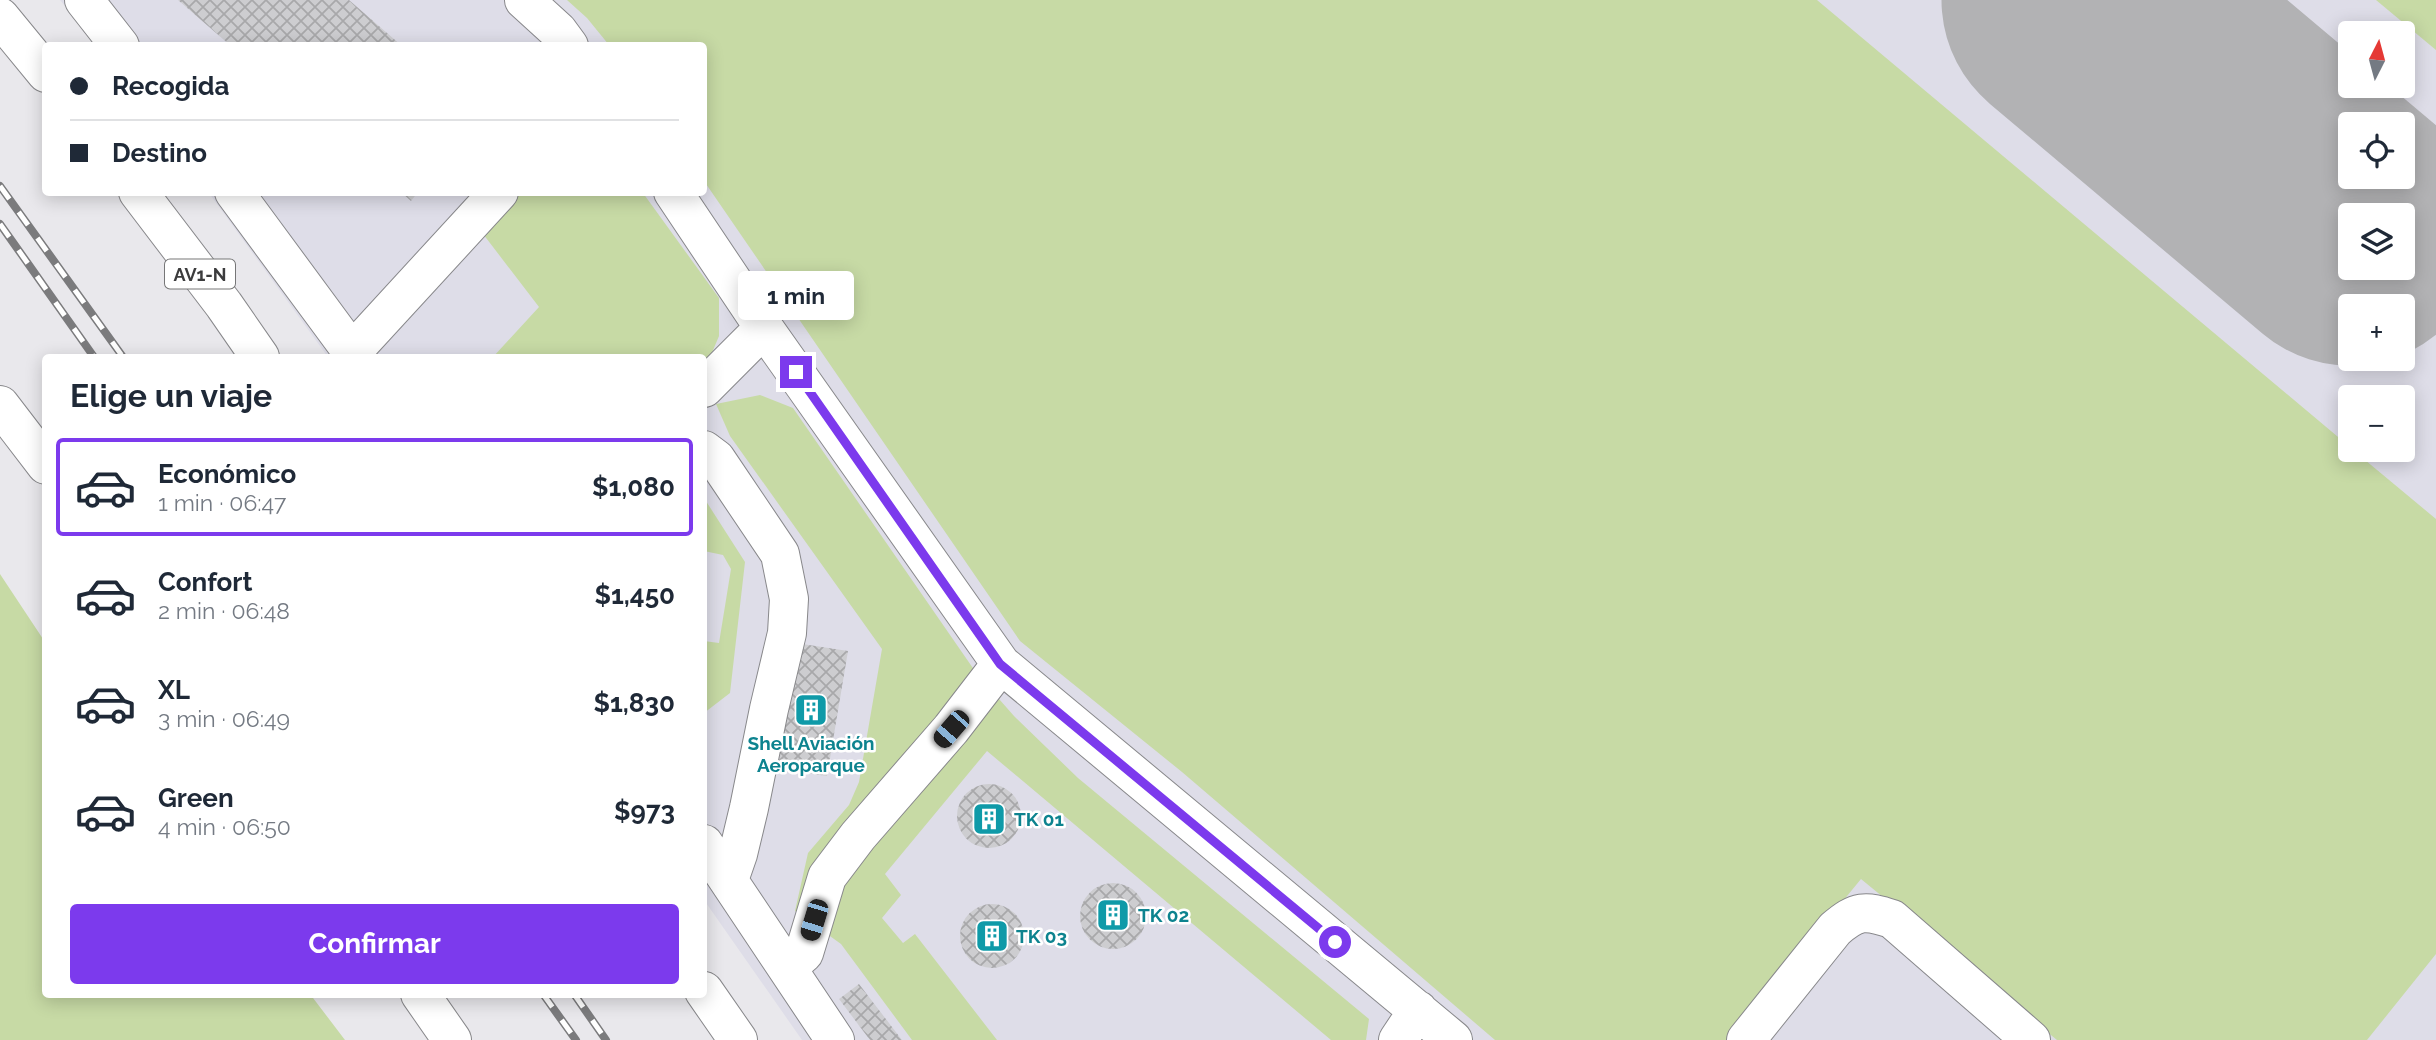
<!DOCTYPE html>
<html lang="es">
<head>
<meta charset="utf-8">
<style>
	:root { --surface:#fff; --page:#f6f6f7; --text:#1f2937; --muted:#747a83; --line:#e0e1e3; --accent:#7c3aed }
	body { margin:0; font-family:Raleway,sans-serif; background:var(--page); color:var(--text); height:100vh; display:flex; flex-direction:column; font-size:26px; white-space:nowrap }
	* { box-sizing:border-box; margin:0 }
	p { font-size:23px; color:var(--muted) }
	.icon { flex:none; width:38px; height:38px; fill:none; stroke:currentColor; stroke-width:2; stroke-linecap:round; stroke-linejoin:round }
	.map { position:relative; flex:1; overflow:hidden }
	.panel { position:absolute; left:42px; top:354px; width:665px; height:644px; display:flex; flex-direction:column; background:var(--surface); border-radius:7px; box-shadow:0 4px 18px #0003 }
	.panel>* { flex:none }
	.top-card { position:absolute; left:42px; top:42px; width:665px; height:154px; border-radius:7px; box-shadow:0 4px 18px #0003; display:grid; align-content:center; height:154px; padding:0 28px; background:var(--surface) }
	.needle { width:46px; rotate:6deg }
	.controls { position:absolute; left:2338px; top:21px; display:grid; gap:14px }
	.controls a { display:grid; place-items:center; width:77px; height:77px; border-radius:7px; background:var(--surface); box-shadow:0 4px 18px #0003; font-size:35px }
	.end { position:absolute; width:32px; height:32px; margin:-16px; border:9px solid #7c3aed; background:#fff; box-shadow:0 0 0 4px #fff }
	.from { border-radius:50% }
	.bubble { position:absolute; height:49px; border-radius:7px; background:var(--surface); box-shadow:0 4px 18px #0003; font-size:23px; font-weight:700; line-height:49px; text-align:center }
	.car { position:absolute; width:21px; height:42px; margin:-21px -10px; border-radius:9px; box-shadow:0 0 5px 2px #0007; background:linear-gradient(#222 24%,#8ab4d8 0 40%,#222 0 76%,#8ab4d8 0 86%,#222 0) }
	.top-card b { display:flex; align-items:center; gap:24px; height:66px; font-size:26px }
	.top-card b+b { border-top:2px solid var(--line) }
	.top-card i { width:18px; height:18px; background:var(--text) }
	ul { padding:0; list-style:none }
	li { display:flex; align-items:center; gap:21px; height:98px; margin:0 14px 10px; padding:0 14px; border:4px solid transparent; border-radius:7px }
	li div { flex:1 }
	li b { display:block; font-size:26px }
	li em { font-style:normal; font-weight:700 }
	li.active { border-color:var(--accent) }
	li>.icon { width:63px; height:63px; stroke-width:1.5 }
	h2 { padding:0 28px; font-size:32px; line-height:84px }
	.cta { display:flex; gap:14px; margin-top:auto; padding:14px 28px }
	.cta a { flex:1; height:80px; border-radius:7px; background:var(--accent); color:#fff; font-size:28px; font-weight:700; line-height:80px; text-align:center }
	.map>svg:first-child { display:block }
	.built { fill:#dedde8; fill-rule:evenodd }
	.green { fill:#c7daa5 }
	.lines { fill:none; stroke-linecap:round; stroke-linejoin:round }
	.runway { stroke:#b2b2b4; stroke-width:271 }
	.building { fill:url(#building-cross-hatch) }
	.minor-casing { stroke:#88888b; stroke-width:40 }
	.highway-casing { stroke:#88888b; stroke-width:40 }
	.minor { stroke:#fff; stroke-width:38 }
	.highway { stroke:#fff; stroke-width:38 }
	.rail-casing { stroke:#7b7b7d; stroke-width:8 }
	.rail { stroke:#fff; stroke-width:5; stroke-dasharray:16; stroke-linecap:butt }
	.route { stroke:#7c3aed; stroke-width:9 }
	.labels { text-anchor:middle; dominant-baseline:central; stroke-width:5; stroke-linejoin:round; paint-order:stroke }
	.shield { fill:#fff; stroke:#767677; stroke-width:2 }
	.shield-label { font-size:18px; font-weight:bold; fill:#3c3c3d }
	.culture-label { font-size:19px; font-weight:bold; fill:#0d838f; stroke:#fff; text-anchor:start }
</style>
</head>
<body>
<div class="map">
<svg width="2436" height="1040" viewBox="0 0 2436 1040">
	<defs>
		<pattern id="building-cross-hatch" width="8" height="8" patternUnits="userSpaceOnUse" patternTransform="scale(1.75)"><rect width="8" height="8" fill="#cdcdd0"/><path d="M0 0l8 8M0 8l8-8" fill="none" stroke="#a8a8aa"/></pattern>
	</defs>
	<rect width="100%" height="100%" fill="#e9e8ec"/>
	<path class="built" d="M60 0H2436V1040H802L704 900V357H328L209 193 704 192V46L97 45ZM2350 33H2403V86H2350ZM2350 124H2403V177H2350ZM2350 215H2403V268H2350ZM2350 306H2403V359H2350ZM2350 397H2403V450H2350Z"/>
	<path class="green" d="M567 0H1817L2350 447V450H2353L2436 519V954L2367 1040H2057L1861 879 1729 1040H1495L1182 772 1020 641 704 181V46L609 45 587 18Z
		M2376 0H2436V50Z
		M515 193H643L719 298V336L711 355 704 362V357H493L539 307 480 230Z
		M760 395 793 408 977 674 1014 716 1078 778 1369 1019 1366 1040H1331L987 751 885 874 901 895 882 918 903 943 915 934 997 1040H912L841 944 795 911 808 853 849 805 859 782 882 649 730 436 716 404Z
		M704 498 745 562 730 693 704 713V641L719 643 731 569 723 555 704 551Z
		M0 574 45 642 46 994H310L345 1040H0Z"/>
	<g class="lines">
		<path class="runway" d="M2077 0 2350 230"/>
	</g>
	<path class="building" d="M178 0H349L402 46H231Z
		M401 192H418L411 201Z
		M796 643 848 651 827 776 773 768Z
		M957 816a32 32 0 1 1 64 0a32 32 0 1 1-64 0Z
		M1080 916a33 33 0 1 1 66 0a33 33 0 1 1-66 0Z
		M960 936a32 32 0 1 1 64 0a32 32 0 1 1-64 0Z
		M859 984 902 1040H870L839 999Z"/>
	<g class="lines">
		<defs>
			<path id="minor" d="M84 0 120 46
				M524 0 558 31 569 46
				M234 192 352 352
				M673 192 764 328 1001 664 1453 1040
				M355 357 352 352 499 192
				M704 388 764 328
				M704 450 716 459 780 554 789 599 787 633 769 709 749 808 738 854 729 880
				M704 844 835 1040
				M787 968 804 953 827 877 858 836 951 729 1001 664
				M1398 1040 1418 1010
				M1746 1040 1835 929C1857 910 1865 910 1892 919L2031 1040"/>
			<path id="highway" d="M0 17 46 73
				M138 192 224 305 260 357
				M0 405 46 465
				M704 991 738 1040
				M420 994 452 1040"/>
		</defs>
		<use href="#minor" class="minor-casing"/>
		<use href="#highway" class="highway-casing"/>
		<use href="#minor" class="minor"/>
		<use href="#highway" class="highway"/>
		<defs>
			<path id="rail" d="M0 186 123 357
				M0 224 94 357
				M543 994 576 1040
				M574 994 606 1040"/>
		</defs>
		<use href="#rail" class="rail-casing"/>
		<use href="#rail" class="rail"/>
	</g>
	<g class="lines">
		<path class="route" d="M796 372 1000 664 1335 942"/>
	</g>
	<defs>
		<symbol id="building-square" viewBox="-11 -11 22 22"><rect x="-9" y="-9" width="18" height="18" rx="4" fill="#0f9aa8" stroke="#fff"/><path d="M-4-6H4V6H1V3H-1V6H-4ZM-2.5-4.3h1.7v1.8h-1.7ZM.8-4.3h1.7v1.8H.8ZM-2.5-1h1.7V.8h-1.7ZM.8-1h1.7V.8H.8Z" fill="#fff"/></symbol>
	</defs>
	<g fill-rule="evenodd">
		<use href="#building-square" x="792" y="691" width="38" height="38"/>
		<use href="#building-square" x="970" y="800" width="38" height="38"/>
		<use href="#building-square" x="1094" y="896" width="38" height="38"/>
		<use href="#building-square" x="973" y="917" width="38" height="38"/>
	</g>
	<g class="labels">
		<rect class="shield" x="165" y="259.5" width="70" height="29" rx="5"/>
		<g class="shield-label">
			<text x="200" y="274">AV1-N</text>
		</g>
		<g class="culture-label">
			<text x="811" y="743" text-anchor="middle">Shell Aviación<tspan x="811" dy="22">Aeroparque</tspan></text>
			<text x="1014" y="819">TK 01</text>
			<text x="1138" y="915">TK 02</text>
			<text x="1016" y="936">TK 03</text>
		</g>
	</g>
</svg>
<div class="controls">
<a><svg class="needle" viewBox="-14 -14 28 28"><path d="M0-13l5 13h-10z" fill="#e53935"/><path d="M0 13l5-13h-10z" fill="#747a83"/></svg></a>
<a><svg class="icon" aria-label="locate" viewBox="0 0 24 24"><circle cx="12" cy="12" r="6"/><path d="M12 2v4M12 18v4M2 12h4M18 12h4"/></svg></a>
<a><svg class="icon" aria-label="layers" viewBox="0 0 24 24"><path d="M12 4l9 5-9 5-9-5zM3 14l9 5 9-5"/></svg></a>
<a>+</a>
<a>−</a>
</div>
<i class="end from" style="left:1335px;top:942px"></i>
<i class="end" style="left:796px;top:372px"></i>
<div class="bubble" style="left:738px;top:271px;width:116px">1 min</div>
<i class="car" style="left:951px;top:729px;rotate:221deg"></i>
<i class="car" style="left:814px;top:920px;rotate:197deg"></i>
<div class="top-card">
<b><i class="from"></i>Recogida</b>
<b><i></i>Destino</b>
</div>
<section class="panel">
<h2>Elige un viaje</h2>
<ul>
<li class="active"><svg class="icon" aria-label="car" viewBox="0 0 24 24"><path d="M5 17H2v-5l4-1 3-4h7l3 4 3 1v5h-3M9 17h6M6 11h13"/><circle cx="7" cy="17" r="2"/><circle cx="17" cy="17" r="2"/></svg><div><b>Económico</b><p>1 min · 06:47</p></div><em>$1,080</em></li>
<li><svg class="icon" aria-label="car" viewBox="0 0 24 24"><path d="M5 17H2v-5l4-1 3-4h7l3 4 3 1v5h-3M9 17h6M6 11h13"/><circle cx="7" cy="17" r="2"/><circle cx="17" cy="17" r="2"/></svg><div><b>Confort</b><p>2 min · 06:48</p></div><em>$1,450</em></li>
<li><svg class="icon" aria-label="car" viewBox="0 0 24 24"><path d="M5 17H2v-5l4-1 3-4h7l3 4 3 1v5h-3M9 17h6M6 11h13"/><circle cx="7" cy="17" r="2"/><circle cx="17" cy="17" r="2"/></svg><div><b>XL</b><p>3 min · 06:49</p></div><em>$1,830</em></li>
<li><svg class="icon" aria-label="car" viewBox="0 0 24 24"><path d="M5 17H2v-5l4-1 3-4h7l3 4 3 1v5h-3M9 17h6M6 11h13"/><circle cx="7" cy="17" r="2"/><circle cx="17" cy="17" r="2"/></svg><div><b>Green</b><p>4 min · 06:50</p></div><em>$973</em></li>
</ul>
<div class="cta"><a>Confirmar</a></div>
</section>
</div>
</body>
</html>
